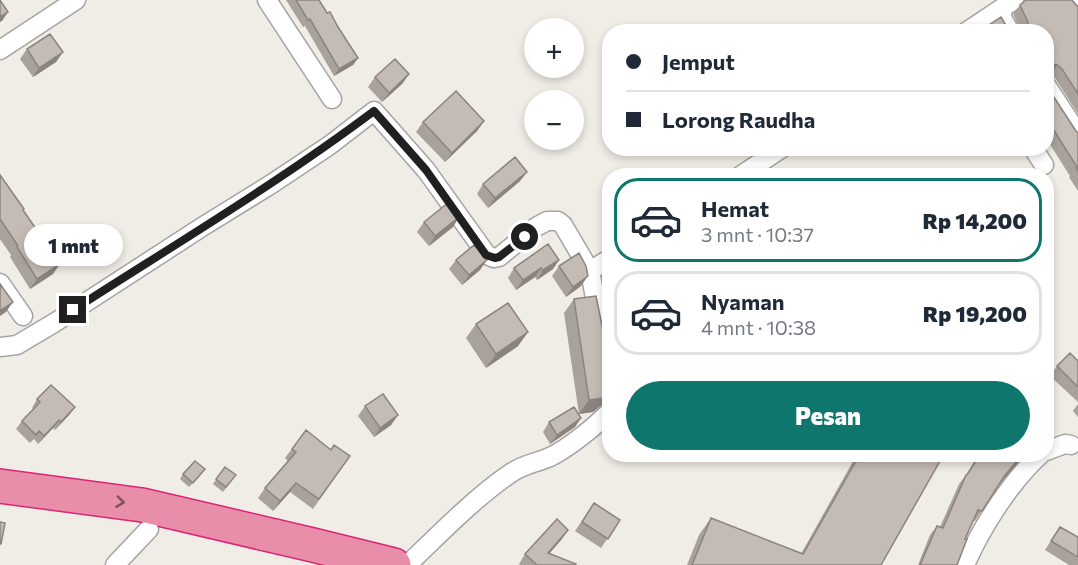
<!DOCTYPE html>
<html lang="id">
<head>
<meta charset="utf-8">
<style>
	:root { --surface:#fff; --page:#f2f2f3; --text:#1f2937; --muted:#747a83; --line:#e0e1e3; --accent:#0f766e }
	body { margin:0; font-family:Commissioner,sans-serif; background:var(--page); color:var(--text); height:100vh; display:flex; flex-direction:column; font-size:22px; white-space:nowrap }
	* { box-sizing:border-box; margin:0 }
	p { font-size:20px; color:var(--muted) }
	.icon { flex:none; width:33px; height:33px; fill:none; stroke:currentColor; stroke-width:2; stroke-linecap:round; stroke-linejoin:round }
	.map { position:relative; flex:1; overflow:hidden }
	.drawer { position:absolute; left:602px; top:168px; width:452px; height:294px; display:flex; flex-direction:column; background:var(--surface); border-radius:24px; box-shadow:0 3px 9px #0003 }
	.drawer>* { flex:none }
	.guide { position:absolute; left:602px; top:24px; width:452px; height:132px; border-radius:24px; box-shadow:0 3px 9px #0003; display:grid; align-content:center; height:132px; padding:0 24px; background:var(--surface) }
	.fabs { position:absolute; left:524px; top:18px; display:grid; gap:12px }
	.fabs a { display:grid; place-items:center; width:60px; height:60px; border-radius:50%; background:var(--surface); box-shadow:0 3px 9px #0003; font-size:30px }
	.end { position:absolute; width:27px; height:27px; margin:-14px; border:8px solid #202020; background:#fff; box-shadow:0 0 0 3px #fff }
	.from { border-radius:50% }
	.bubble { position:absolute; height:42px; border-radius:21px; background:var(--surface); box-shadow:0 3px 9px #0003; font-size:20px; font-weight:800; line-height:42px; text-align:center }
	.guide b { display:flex; align-items:center; gap:21px; height:57px; font-size:22px }
	.guide b+b { border-top:2px solid var(--line) }
	.guide i { width:15px; height:15px; background:var(--text) }
	ul { padding:10px 0 0; list-style:none }
	li { display:flex; align-items:center; gap:18px; height:84px; margin:0 12px 9px; padding:0 12px; border:3px solid var(--line); border-radius:24px }
	li div { flex:1 }
	li b { display:block; font-size:22px }
	li em { font-style:normal; font-weight:800 }
	li.selected { border-color:var(--accent) }
	li>.icon { width:54px; height:54px; stroke-width:1.5 }
	.action { display:flex; gap:12px; margin-top:auto; padding:12px 24px }
	.action a { flex:1; height:69px; border-radius:36px; background:var(--accent); color:#fff; font-size:24px; font-weight:800; line-height:69px; text-align:center }
	.map>svg:first-child { display:block }
	.lines { fill:none; stroke-linecap:round; stroke-linejoin:round }
	.street-casing { stroke:#a4a4a4; stroke-width:21 }
	.highway-casing { stroke:#dd2578; stroke-width:36 }
	.street { stroke:#fff; stroke-width:18 }
	.highway { stroke:#e88ea8; stroke-width:33 }
	.wall { fill:#a9a19c }
	.shaded-wall { fill:#8a837f }
	.building { fill:#c5bbb5; stroke:#8a837f; stroke-width:1.5 }
	.oneway { stroke:#7a525d }
	.route { stroke:#202020; stroke-width:8 }
</style>
</head>
<body>
<div class="map">
<svg width="1078" height="565" viewBox="0 0 1078 565">
	<rect width="100%" height="100%" fill="#f0ece6"/>
	<g class="lines">
		<defs>
			<path id="street" d="M267 0 332 99
				M1073 0 1078 8
				M1002 9V18L1010 32
				M966 32 1014 0
				M0 50 76 0
				M1046 85 1078 134
				M1033 148 1044 165
				M740 176 782 148
				M590 271 609 259
				M0 283 23 316
				M0 347 17 345 54 323 202 227 273 183 330 145 374 111 426 170 487 255 494 258 499 257 536 227 547 221H558L563 225 590 271 599 319
				M1046 451 1065 444 1071 445
				M115 565 149 529
				M407 565C441 533 473 499 511 473 524 464 536 463 550 457 567 449 596 426 609 412
				M965 565C981 528 1011 481 1041 454"/>
			<path id="highway" d="M0 486 142 505 313 545 394 565"/>
		</defs>
		<use href="#street" class="street-casing"/>
		<use href="#highway" class="highway-casing"/>
		<use href="#street" class="street"/>
		<use href="#highway" class="highway"/>
	</g>
	<path class="wall" d="M286 0H319L358 58 353 65 334 76 305 26 303 27Z
		M1075 4 1078 7V114L1055 78 1051 75 1046 74V32H1021L1013 14 1020 5Z
		M27 49 63 52 56 62 33 77 20 59Z
		M409 74 402 84 382 102 368 87 375 77Z
		M1046 85 1076 131 1078 133V191L1069 177 1070 176 1046 138Z
		M484 121 477 131 445 162 416 132 423 122Z
		M527 172 520 181 488 208 477 194 483 184Z
		M0 175 24 211 53 274 30 289 10 257 11 255 0 239Z
		M459 217 453 227 429 246 417 232 424 222Z
		M532 254 559 260 553 269 537 280 535 277 516 290 508 278 514 268 530 257Z
		M456 260 480 270 462 285 449 269Z
		M559 266 581 286 566 297 552 276Z
		M574 299 606 401 593 412 579 414 564 313Z
		M476 324 528 332 518 346 486 368 466 338Z
		M1078 361V402L1050 376 1057 366Z
		M37 399 75 407 69 415 55 430 53 428 38 444 34 439 30 443 16 429 22 421 34 409 32 408Z
		M1078 404V417L1073 411Z
		M365 406 398 415 391 425 374 437 358 416Z
		M549 422 575 427 550 444 543 432Z
		M306 430 331 450 350 456 313 509 290 492 273 511 258 498 265 488 288 461 285 458Z
		M857 454H944L881 565H687L699 535 711 518 801 554Z
		M979 454H1023L1001 482 975 521 973 520 965 539 957 565H918L930 535 937 526 940 527 959 484 966 475Z
		M225 467 236 475 223 492 213 484Z
		M183 474H201L189 487 180 479Z
		M594 503 620 520 601 548 575 531Z
		M1060 527 1078 537V565H1069L1045 550Z
		M562 539 549 553 575 565H520L519 564 525 554Z"/>
	<path class="shaded-wall" d="M8 12 2 21 0 22V17Z
		M63 52 56 62 33 77 39 68Z
		M358 58 353 65 334 76 339 69Z
		M1053 64 1057 65 1051 75 1046 74V67Z
		M409 74 402 84 382 102 389 93Z
		M484 121 477 131 445 162 452 153Z
		M527 172 520 181 488 208 495 198Z
		M459 217 453 227 429 246 435 236Z
		M487 260 480 270 462 285 469 275Z
		M559 260 553 269 537 280 543 270Z
		M60 264 53 274 30 289 37 279Z
		M541 268 535 277 516 290 523 280Z
		M588 276 581 286 566 297 573 287Z
		M13 302 6 312 0 316V311Z
		M528 332 518 346 486 368 496 354Z
		M609 393V396L606 401 593 412 579 414 589 400Z
		M75 407 69 415 55 430 61 422Z
		M398 415 391 425 374 437 380 428Z
		M581 418 575 427 550 444 557 435Z
		M59 420 53 428 38 444 44 436Z
		M1023 454 1020 460 999 485 1005 475Z
		M296 483 290 492 273 511 280 501Z
		M568 530 562 539 542 562 548 553Z"/>
	<path class="building" d="M0 0 8 12 0 17Z
		M296 0H319L327 13 330 12 338 27 358 58 339 69 310 19 308 20Z
		M1026 0H1072L1078 7V94L1062 69 1057 65 1053 64 1046 67V32H1023L1027 28 1028 22 1020 5Z
		M1001 17 1010 32H985L983 29Z
		M50 34 63 52 39 68 27 49Z
		M395 59 409 74 389 93 375 77Z
		M1046 85 1076 131 1078 133V171L1076 168 1077 167 1046 118Z
		M456 91 484 121 452 153 423 122Z
		M515 157 527 172 495 198 483 184Z
		M0 175 24 209 23 210 60 264 37 279 17 247 18 246 0 219Z
		M449 202 459 217 435 236 424 222Z
		M548 244 559 260 543 270 541 268 523 280 514 268Z
		M474 245 487 260 469 275 456 260Z
		M579 253 586 266 588 276 573 287 559 266Z
		M0 284 13 302 0 311Z
		M596 296 604 335 608 365 609 368V393L603 398 589 400 574 299Z
		M508 303 528 332 496 354 476 324Z
		M1070 353 1078 361V387L1057 366Z
		M51 385 75 407 61 422 59 420 44 436 39 431 36 435 22 421 40 402 37 399Z
		M383 394 398 415 380 428 365 406Z
		M574 407 581 418 557 435 549 422Z
		M306 430 331 450 334 445 350 456 319 499 296 483 280 501 265 488 296 452 292 449Z
		M860 454H944L881 565H692L711 518 803 554Z
		M980 454H1023L1005 475 982 511 978 510 965 539H967L957 565H920L937 526 943 528 966 475H967Z
		M195 461 205 469 193 483 183 474Z
		M225 467 236 475 226 487 216 479Z
		M594 503 620 520 608 539 582 522Z
		M557 519 568 530 548 553 576 564 575 565H537L525 554Z
		M0 522 5 523 1 544H0Z
		M1060 527 1078 537V557L1051 541Z"/>
	<defs><path id="oneway-chevron" d="M-2-3.5L2.5 0L-2 3.5" fill="none" stroke-width="1.6" stroke-linecap="round" stroke-linejoin="round" transform="scale(1.5)"/></defs>
	<use class="oneway" href="#oneway-chevron" transform="translate(120 502) rotate(7)"/>
	<g class="lines">
		<path class="route" d="M73 310C174 245 278 183 374 111L426 170 486 255 495 258 499 257 525 237"/>
	</g>
</svg>
<div class="fabs">
<a>+</a>
<a>−</a>
</div>
<i class="end from" style="left:525px;top:237px"></i>
<i class="end" style="left:73px;top:310px"></i>
<div class="bubble" style="left:24px;top:224px;width:99px">1 mnt</div>
<div class="guide">
<b><i class="from"></i>Jemput</b>
<b><i></i>Lorong Raudha</b>
</div>
<section class="drawer">
<ul>
<li class="selected"><svg class="icon" aria-label="car" viewBox="0 0 24 24"><path d="M5 17H2v-5l4-1 3-4h7l3 4 3 1v5h-3M9 17h6M6 11h13"/><circle cx="7" cy="17" r="2"/><circle cx="17" cy="17" r="2"/></svg><div><b>Hemat</b><p>3 mnt · 10:37</p></div><em>Rp 14,200</em></li>
<li><svg class="icon" aria-label="car" viewBox="0 0 24 24"><path d="M5 17H2v-5l4-1 3-4h7l3 4 3 1v5h-3M9 17h6M6 11h13"/><circle cx="7" cy="17" r="2"/><circle cx="17" cy="17" r="2"/></svg><div><b>Nyaman</b><p>4 mnt · 10:38</p></div><em>Rp 19,200</em></li>
</ul>
<div class="action"><a>Pesan</a></div>
</section>
</div>
</body>
</html>
